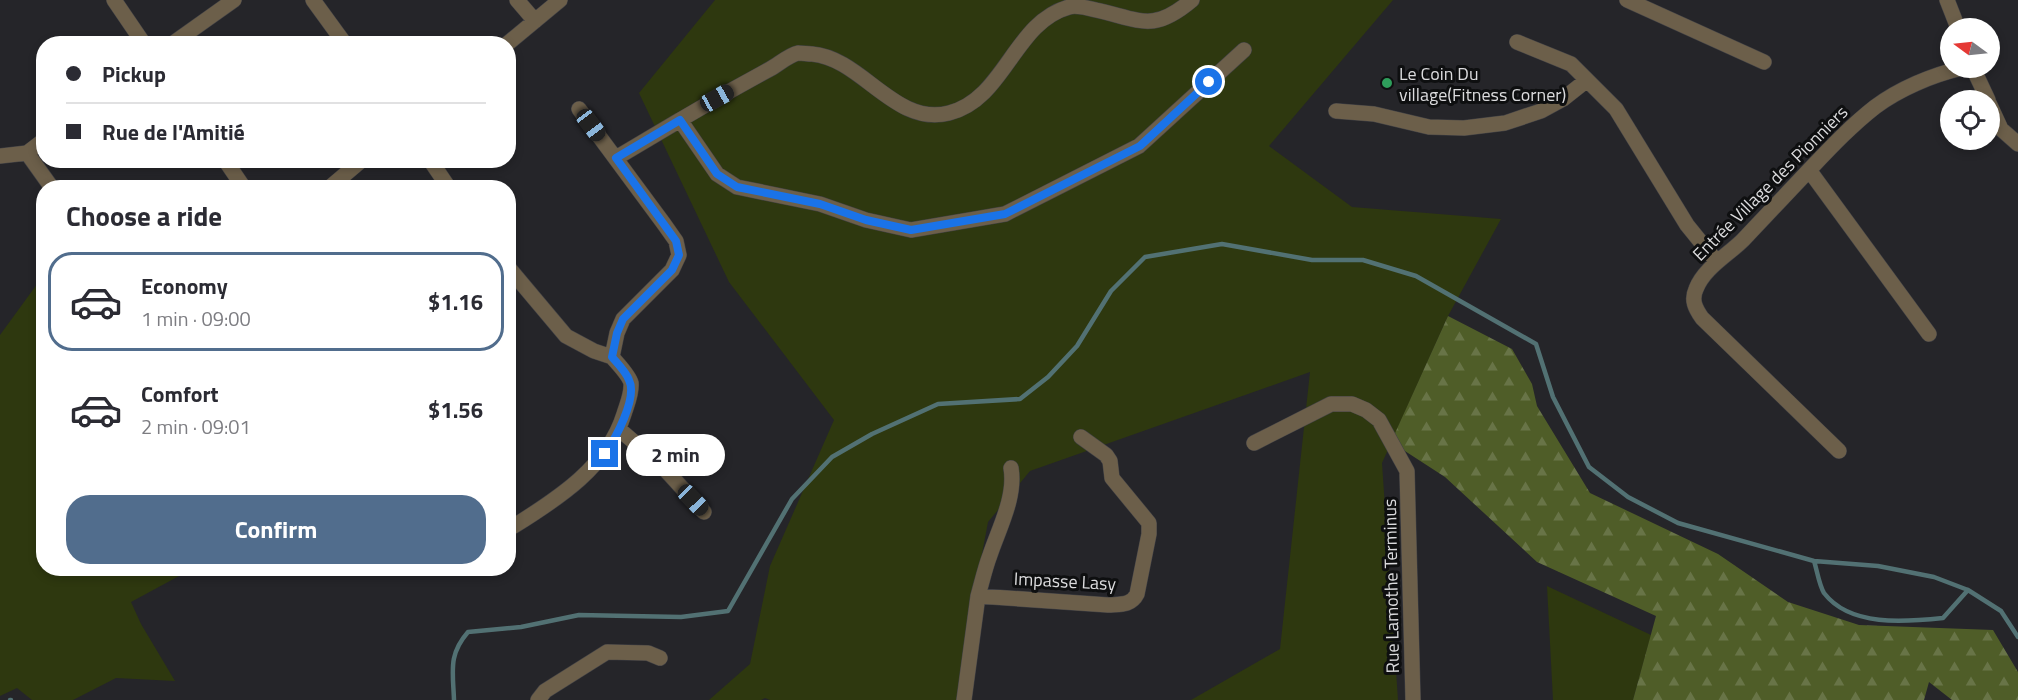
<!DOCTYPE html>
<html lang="en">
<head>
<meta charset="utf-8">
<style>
	:root { --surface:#fff; --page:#f2f2f3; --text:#2b2b33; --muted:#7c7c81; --line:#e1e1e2; --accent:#516d8d }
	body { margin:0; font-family:"Titillium Web",sans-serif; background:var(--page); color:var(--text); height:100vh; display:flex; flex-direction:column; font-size:22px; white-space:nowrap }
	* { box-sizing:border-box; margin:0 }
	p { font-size:20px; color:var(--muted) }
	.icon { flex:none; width:33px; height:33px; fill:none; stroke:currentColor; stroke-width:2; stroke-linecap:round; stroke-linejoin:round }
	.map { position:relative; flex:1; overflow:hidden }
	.drawer { position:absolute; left:36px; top:180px; width:480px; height:396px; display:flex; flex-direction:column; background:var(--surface); border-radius:24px; box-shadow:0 3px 9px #0003 }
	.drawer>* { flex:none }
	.guide { position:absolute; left:36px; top:36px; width:480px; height:132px; border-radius:24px; box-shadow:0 3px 9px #0003; display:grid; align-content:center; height:132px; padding:0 30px; background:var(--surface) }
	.needle { width:39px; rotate:285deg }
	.tools { position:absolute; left:1940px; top:18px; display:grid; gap:12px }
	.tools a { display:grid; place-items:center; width:60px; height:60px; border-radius:50%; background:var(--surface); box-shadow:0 3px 9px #0003; font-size:30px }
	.end { position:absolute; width:27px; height:27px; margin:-14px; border:8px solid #1a73e8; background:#fff; box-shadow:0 0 0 3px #fff }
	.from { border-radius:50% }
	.bubble { position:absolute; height:42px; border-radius:21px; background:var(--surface); box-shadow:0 3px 9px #0003; font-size:20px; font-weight:700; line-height:42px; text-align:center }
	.car { position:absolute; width:18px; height:36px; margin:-18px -9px; border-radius:8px; box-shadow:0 0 4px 2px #0007; background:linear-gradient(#222 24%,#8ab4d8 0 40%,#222 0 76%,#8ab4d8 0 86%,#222 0) }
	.guide b { display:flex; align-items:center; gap:21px; height:57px; font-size:22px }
	.guide b+b { border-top:2px solid var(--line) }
	.guide i { width:15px; height:15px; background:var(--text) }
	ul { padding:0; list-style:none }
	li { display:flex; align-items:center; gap:18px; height:99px; margin:0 12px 9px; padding:0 18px; border:3px solid transparent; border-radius:24px }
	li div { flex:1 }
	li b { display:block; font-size:22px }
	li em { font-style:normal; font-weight:700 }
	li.current { border-color:var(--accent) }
	li>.icon { width:54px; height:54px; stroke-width:1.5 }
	h2 { padding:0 30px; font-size:27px; line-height:72px }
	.action { display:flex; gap:12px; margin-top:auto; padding:12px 30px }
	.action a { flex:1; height:69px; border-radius:24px; background:var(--accent); color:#fff; font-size:24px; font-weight:700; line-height:69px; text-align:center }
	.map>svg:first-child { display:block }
	.green { fill:#2e380f }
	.forest { fill:url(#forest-firs) }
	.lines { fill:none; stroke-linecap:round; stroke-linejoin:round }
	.stream { stroke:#527173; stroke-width:4.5 }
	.minor-casing { stroke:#424246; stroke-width:16 }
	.minor { stroke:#6c5f4a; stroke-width:15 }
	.route { stroke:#1a73e8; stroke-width:8 }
	.leisure-dot { fill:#2e9e5b; stroke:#0e0f10; stroke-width:2 }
	.labels { text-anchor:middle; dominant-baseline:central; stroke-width:6; stroke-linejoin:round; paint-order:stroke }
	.poi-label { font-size:18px; fill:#dbdbdd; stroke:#0e0f10; text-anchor:start }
	.street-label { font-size:18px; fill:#dbdbdd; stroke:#0e0f10 }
</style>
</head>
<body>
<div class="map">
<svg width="2018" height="700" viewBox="0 0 2018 700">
	<defs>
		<pattern id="forest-firs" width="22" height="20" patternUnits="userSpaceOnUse" patternTransform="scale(1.5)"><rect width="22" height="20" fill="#4f5d28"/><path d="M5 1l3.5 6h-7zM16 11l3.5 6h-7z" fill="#687447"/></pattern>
	</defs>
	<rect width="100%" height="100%" fill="#252529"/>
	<path class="green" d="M715 0H1393L1269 146 1352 207 1501 219 1448 316 1382 463 1398 700H1191L1280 649 1310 372 1030 471 988 522 963 655 957 700H770L765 698 761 700H709L750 664 770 566 834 420 729 282 639 93Z
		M43 276 44 568 192 569 131 602 141 624 175 681 116 678 73 700H32L17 688 0 696V335Z
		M1547 586 1651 635 1633 700H1553Z"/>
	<path class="forest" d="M1448 316 1512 349 1532 384 1537 406 1590 493 1718 554 1788 602 1859 625 1993 630 2018 672V700H1952L1929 682 1924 700H1633L1656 616 1537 562 1445 477 1391 442Z"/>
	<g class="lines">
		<path class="stream" d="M1814 561C1817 570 1819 585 1824 593 1850 627 1905 622 1943 618L1968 590
			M10 700H11
			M454 700C453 671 448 655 468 632L521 627 579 615 681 617 728 611 792 499 832 457 872 434 938 404 1020 399 1048 377 1077 346 1111 291 1145 257 1222 244 1312 260H1363L1416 276 1536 344 1553 397 1589 467 1628 497 1678 523 1814 561 1878 566 1934 577 1968 590 2001 611 2018 637"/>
		<defs>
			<path id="minor" d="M114 0 144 44
				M313 0 345 44
				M517 0 535 21
				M1192 0C1153 33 1141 20 1096 10 1088 8 1076 5 1069 7 1014 22 1005 99 949 113 895 127 862 58 812 54 808 54 802 53 798 53 789 55 779 64 770 69 740 85 710 102 680 120L717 174 737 187 820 204 866 220 911 230 1005 214 1139 146 1244 50
				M1627 0 1764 62
				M1947 0 1958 28
				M1517 42 1571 64 1587 80
				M172 44 234 0
				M507 44 560 0
				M1973 68 1988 100
				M1989 103 2001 129 2018 144
				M579 109 664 224 676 241 679 255 672 270 623 319 617 333 612 357
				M1336 111 1374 114 1429 127 1464 128 1505 123 1541 111 1563 99 1587 80 1616 109 1687 225 1717 262
				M27 153 52 188
				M0 156 27 153 44 140
				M616 158 680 120
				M225 160 244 188
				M430 160 449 188
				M1809 170 1929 334
				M329 188 362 160
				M508 267 566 336 594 351 612 357
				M620 430 662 466 704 512
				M1254 443 1331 404H1352L1366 410 1379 420 1407 471 1413 700
				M1839 451 1702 318C1695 308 1691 300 1696 289 1704 268 1728 255 1743 240 1766 216 1789 191 1812 167 1832 146 1852 125 1875 107 1899 89 1932 75 1962 68
				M508 527 514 526C559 498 608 466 624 414 627 404 632 394 631 383 629 375 618 364 612 357
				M978 596C982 582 985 568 990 555 999 528 1016 497 1011 468
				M538 700 545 691 607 652 648 653 660 658
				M964 700 978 596 1108 605C1120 604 1131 606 1137 594L1149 534V523L1112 478 1110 461 1106 455 1081 437"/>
		</defs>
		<use href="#minor" class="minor-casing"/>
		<use href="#minor" class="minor"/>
	</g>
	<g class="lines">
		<path class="route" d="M605 454C615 439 638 398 629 380 626 372 618 364 612 357L617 333 623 319 672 270 679 255 676 241 616 158 680 120 717 174 737 187 820 204 866 220 911 230 1005 214 1140 146 1209 82"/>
	</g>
	<circle class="leisure-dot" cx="1387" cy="83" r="6"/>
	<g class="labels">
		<g class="poi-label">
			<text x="1399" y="73">Le Coin Du<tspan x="1399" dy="21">village(Fitness Corner)</tspan></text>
		</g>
		<g class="street-label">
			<text transform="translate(1770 183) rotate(-45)">Entrée Village des Pionniers</text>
			<text transform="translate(1065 581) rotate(3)">Impasse Lasy</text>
			<text transform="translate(1391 586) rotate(-91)">Rue Lamothe Terminus</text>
		</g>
	</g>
</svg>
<div class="tools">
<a><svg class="needle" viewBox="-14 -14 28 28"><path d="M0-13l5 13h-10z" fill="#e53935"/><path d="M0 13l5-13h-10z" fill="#7c7c81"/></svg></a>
<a><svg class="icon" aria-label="locate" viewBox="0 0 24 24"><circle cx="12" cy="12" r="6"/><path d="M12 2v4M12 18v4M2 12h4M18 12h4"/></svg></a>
</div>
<i class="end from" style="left:1209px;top:82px"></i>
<i class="end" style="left:605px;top:454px"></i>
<div class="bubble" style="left:626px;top:434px;width:99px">2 min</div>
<i class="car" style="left:717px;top:98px;rotate:61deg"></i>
<i class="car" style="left:591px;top:125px;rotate:143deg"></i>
<i class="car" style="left:693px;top:500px;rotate:136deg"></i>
<div class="guide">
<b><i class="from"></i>Pickup</b>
<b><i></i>Rue de l'Amitié</b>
</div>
<section class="drawer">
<h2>Choose a ride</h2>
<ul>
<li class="current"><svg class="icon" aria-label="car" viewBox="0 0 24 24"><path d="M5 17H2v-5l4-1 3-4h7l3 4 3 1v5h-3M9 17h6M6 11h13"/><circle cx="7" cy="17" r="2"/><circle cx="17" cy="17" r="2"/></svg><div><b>Economy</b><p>1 min · 09:00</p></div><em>$1.16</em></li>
<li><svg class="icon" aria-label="car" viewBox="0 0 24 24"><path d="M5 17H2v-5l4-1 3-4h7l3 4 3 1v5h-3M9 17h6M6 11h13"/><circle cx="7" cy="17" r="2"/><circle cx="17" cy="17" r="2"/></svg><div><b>Comfort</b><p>2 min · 09:01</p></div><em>$1.56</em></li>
</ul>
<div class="action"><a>Confirm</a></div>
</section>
</div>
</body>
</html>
